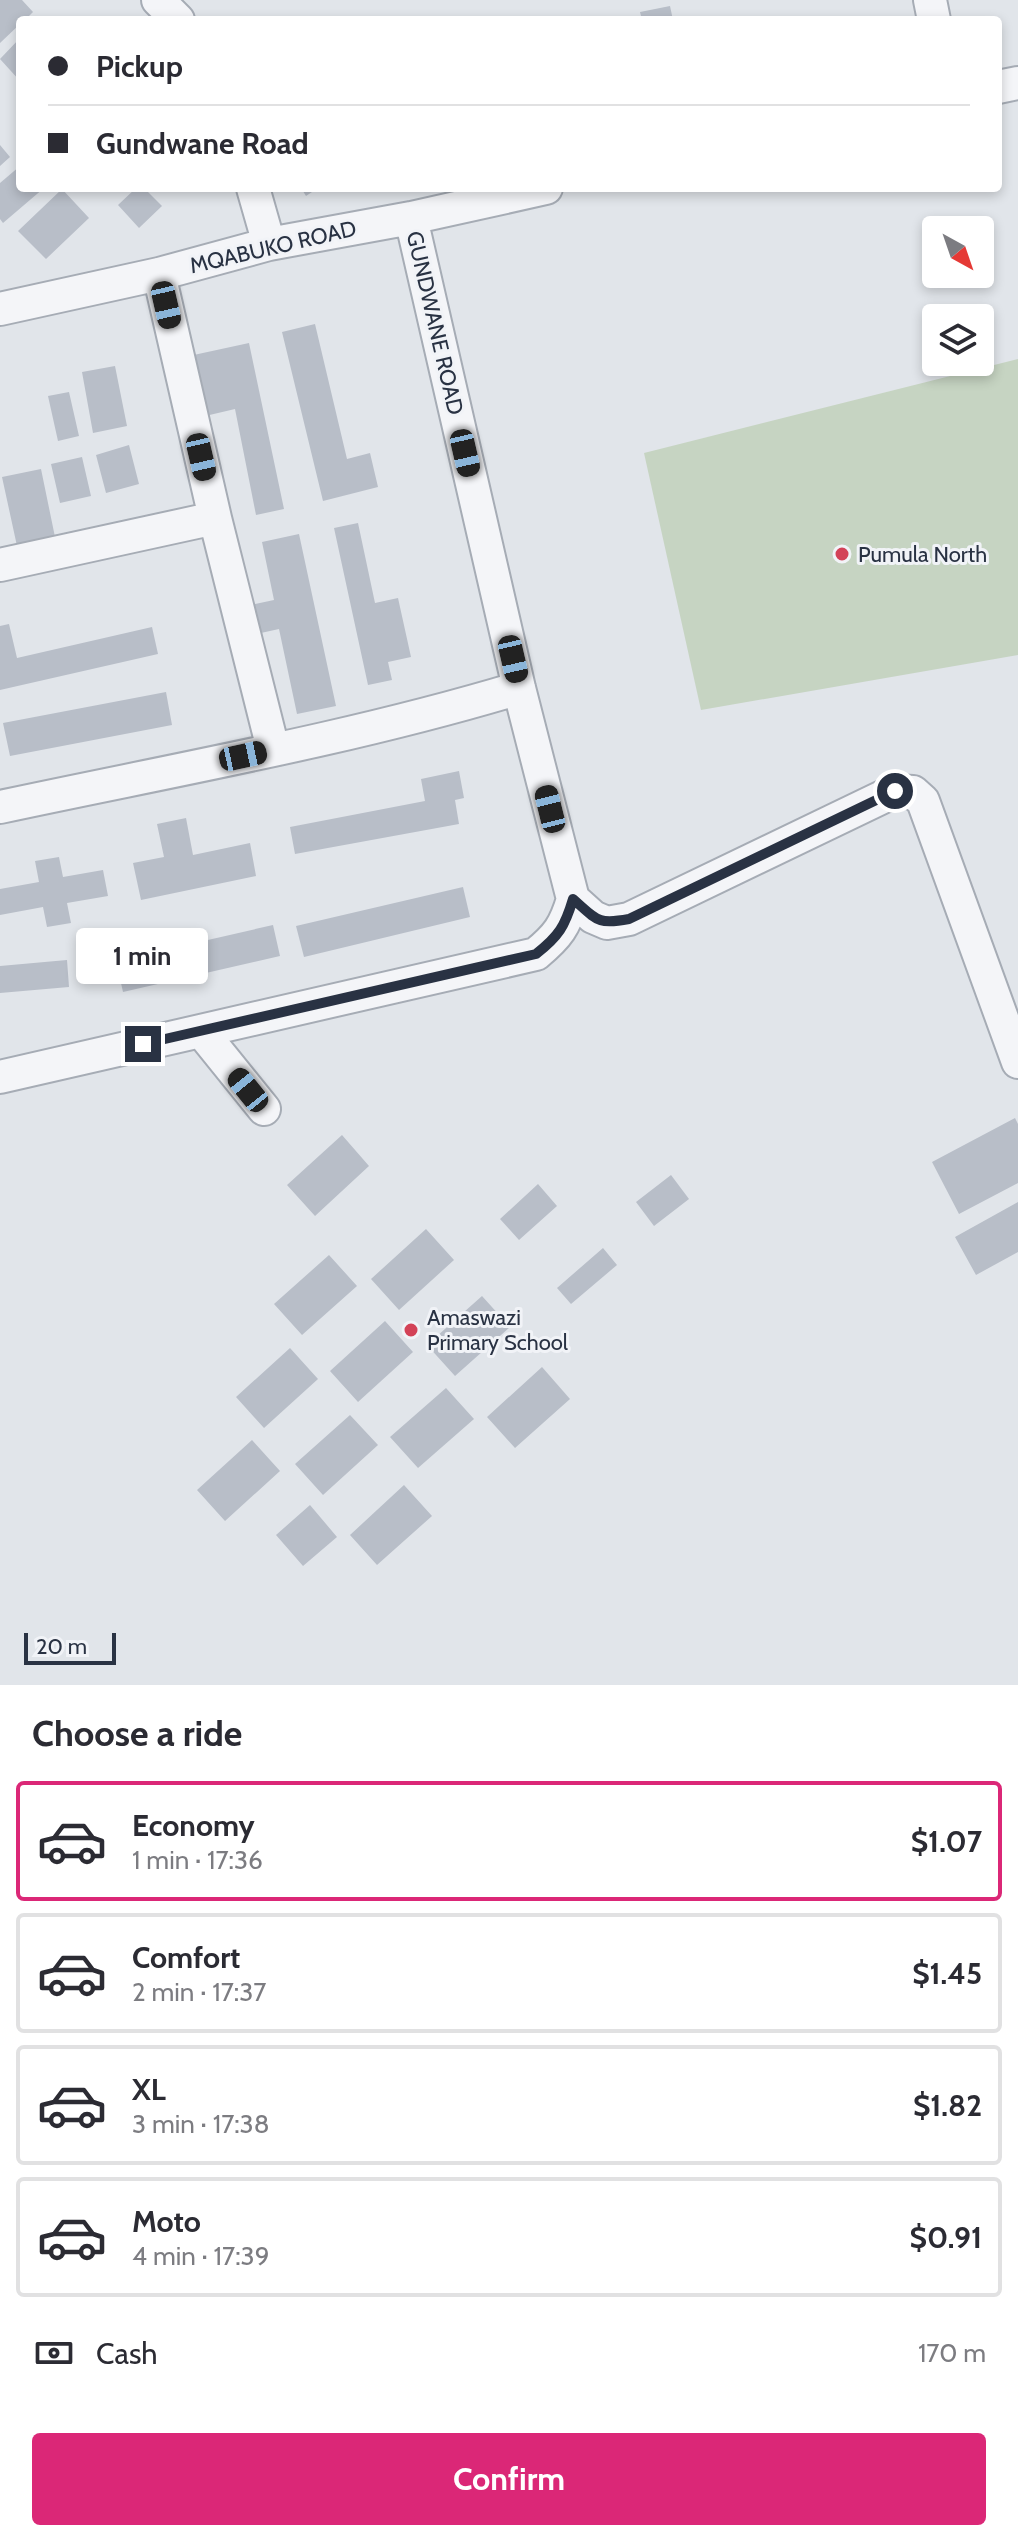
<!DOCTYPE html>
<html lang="en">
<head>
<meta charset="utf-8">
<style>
	:root { --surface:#fff; --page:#f2f2f3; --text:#2b2b33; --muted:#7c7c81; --line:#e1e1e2; --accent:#db2777 }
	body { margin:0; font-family:Cabin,sans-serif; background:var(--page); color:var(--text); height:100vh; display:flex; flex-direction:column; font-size:30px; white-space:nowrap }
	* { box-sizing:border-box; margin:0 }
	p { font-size:26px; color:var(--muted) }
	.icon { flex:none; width:44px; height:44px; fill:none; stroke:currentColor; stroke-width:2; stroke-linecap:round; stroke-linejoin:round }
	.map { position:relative; height:1685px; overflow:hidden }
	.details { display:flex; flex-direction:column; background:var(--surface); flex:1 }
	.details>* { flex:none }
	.banner { position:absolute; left:16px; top:16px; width:986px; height:176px; border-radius:8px; box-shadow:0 4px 12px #0003; display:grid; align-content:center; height:176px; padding:0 32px; background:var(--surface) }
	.needle { width:52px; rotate:140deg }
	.tools { position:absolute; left:922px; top:216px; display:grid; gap:16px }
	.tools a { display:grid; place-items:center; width:72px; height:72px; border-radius:8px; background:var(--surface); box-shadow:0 4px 12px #0003; font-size:40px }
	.scale { position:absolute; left:24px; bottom:20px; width:92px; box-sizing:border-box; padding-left:8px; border:4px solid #293243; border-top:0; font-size:22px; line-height:28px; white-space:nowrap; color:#293243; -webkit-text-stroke:6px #f1f3f7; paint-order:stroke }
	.end { position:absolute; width:36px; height:36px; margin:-18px; border:10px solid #293243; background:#fff; box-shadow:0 0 0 4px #fff }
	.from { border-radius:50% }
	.bubble { position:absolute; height:56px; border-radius:8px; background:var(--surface); box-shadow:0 4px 12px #0003; font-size:26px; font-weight:700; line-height:56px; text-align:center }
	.car { position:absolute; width:24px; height:48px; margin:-24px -12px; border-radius:10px; box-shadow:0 0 6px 2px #0007; background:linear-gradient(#222 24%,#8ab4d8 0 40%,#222 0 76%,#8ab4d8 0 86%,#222 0) }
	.banner b { display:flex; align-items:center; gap:28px; height:76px; font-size:30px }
	.banner b+b { border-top:2px solid var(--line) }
	.banner i { width:20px; height:20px; background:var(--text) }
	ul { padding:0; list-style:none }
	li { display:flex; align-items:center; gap:24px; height:120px; margin:0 16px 12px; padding:0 16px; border:4px solid var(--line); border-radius:8px }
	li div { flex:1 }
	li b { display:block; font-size:30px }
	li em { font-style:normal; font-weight:700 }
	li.current { border-color:var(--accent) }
	li>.icon { width:72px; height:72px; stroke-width:1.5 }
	h2 { padding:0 32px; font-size:36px; line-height:96px }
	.pay { display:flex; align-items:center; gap:20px; height:88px; padding:0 32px; font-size:30px }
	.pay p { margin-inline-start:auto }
	.button { display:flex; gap:16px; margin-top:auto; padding:16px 32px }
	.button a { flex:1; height:92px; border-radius:8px; background:var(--accent); color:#fff; font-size:32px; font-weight:700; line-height:92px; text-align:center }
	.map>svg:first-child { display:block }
	.green { fill:#c6d4c2 }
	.building { fill:#b8bec8 }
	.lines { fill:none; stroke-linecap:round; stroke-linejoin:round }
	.minor-casing { stroke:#a6acb5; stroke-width:36 }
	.minor { stroke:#f4f5f8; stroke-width:32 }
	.route { stroke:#293243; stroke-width:10 }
	.poi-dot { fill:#d34257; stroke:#f1f3f7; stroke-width:3 }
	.labels { text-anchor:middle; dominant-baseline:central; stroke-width:6; stroke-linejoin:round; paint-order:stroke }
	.street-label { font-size:22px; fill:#293243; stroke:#f1f3f7 }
	.poi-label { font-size:22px; fill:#293243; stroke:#f1f3f7; text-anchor:start }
</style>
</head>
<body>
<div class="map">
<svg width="1018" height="1685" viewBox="0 0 1018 1685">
	<rect width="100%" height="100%" fill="#e1e5ea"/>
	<path class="green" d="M1018 359V655L701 710 644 453Z"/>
	<path class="building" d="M0 0H22L33 12 25 20H20V24L0 43Z
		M670 6 673 20H642L640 12Z
		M20 38V81L0 59Z
		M0 145 10 157 0 166Z
		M20 166V188H44L3 223 0 219V183Z
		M136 188H144L162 206 139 228 118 205Z
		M301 188H318L306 196Z
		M62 189 89 218 46 259 18 231Z
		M315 324 347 459 370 453 378 487 323 501 282 332Z
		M249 343 284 509 256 515 235 409 201 417 189 356Z
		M115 366 127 426 93 433 82 372Z
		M69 392 79 436 58 441 48 396Z
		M129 445 139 484 106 493 96 455Z
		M82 457 91 496 60 503 51 464Z
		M41 469 55 537 17 546 2 477Z
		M358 523 375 603 398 598 411 657 388 662 392 680 368 685 334 528Z
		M299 534 336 706 297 714 279 629 252 635 245 606 274 600 262 542Z
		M9 624 17 658 152 627 158 654 0 690V626Z
		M166 692 172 725 10 756 3 723Z
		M459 771 464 798 455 800 459 824 295 854 290 827 425 801 421 779Z
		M186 818 193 855 250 843 256 876 141 900 133 863 164 857 157 824Z
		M59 857 63 877 103 870 108 896 67 903 71 923 47 927 43 907 0 915V889L39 882 35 861Z
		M463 887 470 917 304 957 296 926Z
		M273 925 280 956 123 992 116 961Z
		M67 960 69 987 0 993V966Z
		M1015 1118 1018 1124V1183L959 1214 932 1162Z
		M342 1135 369 1166 315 1216 287 1185Z
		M671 1175 689 1199 654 1226 636 1202Z
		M538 1184 557 1206 519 1240 500 1219Z
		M1018 1202V1252L976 1275 955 1237Z
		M426 1229 454 1260 399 1310 371 1279Z
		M603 1248 617 1265 571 1304 557 1288Z
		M329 1255 357 1286 302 1335 274 1304Z
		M482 1296 510 1327 455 1376 427 1345Z
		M385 1321 413 1352 358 1402 330 1371Z
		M290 1348 318 1379 264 1428 236 1397Z
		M542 1367 570 1399 515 1448 487 1417Z
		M446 1388 474 1419 418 1468 390 1437Z
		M350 1415 378 1445 323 1495 295 1464Z
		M252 1440 280 1471 225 1521 197 1490Z
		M404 1485 432 1516 377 1565 350 1535Z
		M310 1505 337 1537 303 1566 276 1535Z"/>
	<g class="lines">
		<defs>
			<path id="minor" d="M158 0 178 20
				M930 0 934 20
				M998 87 1018 83
				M253 188 269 244
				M159 274 215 518 273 749
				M0 309 159 274 269 244 411 218 546 188
				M0 565 215 518
				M0 807C173 770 350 739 519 688
				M573 899 593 917 607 923 629 919 895 791 913 792 923 801 1018 1062
				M201 1031 264 1109
				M0 1077 536 954C558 936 565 926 573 899L519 688 411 218"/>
		</defs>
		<use href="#minor" class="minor-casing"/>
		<use href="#minor" class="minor"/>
	</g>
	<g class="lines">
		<path class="route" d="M143 1044 536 954C559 936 565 926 573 899 597 920 597 925 629 919L895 791"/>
	</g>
	<g class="poi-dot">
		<circle cx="842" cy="554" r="8"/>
		<circle cx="411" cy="1330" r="8"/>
	</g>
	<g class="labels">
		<g class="street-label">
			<text transform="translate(273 247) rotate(-13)">MQABUKO ROAD</text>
			<text transform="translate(435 323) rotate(77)">GUNDWANE ROAD</text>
		</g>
		<g class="poi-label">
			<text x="858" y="554">Pumula North</text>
			<text x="427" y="1317">Amaswazi<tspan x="427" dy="25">Primary School</tspan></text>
		</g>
	</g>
</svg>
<div class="tools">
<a><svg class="needle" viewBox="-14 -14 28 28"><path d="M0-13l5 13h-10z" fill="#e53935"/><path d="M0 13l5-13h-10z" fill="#7c7c81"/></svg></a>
<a><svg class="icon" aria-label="layers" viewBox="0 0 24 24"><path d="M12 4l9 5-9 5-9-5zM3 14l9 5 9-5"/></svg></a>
</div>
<div class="scale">20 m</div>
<i class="end from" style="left:895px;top:791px"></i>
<i class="end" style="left:143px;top:1044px"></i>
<div class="bubble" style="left:76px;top:928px;width:132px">1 min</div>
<i class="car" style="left:166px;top:305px;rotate:167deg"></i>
<i class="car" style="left:465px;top:453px;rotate:167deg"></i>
<i class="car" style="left:201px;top:457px;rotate:167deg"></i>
<i class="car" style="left:513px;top:659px;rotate:167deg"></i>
<i class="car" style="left:243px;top:756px;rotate:78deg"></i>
<i class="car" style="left:550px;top:809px;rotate:346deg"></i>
<i class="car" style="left:248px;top:1090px;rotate:321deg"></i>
<div class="banner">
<b><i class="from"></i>Pickup</b>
<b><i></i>Gundwane Road</b>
</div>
</div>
<section class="details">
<h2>Choose a ride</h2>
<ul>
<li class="current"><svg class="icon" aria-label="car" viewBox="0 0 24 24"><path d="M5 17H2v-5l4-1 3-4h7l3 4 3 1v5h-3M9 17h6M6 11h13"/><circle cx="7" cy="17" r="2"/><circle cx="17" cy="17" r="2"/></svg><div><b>Economy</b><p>1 min · 17:36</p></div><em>$1.07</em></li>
<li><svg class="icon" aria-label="car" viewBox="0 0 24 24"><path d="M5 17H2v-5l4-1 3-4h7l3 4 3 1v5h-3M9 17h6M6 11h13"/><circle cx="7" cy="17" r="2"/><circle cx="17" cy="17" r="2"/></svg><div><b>Comfort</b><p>2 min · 17:37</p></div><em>$1.45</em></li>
<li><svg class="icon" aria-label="car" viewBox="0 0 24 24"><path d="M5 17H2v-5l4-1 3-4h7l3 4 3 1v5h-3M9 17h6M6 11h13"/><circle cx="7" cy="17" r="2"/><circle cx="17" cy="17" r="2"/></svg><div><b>XL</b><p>3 min · 17:38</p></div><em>$1.82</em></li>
<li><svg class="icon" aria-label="car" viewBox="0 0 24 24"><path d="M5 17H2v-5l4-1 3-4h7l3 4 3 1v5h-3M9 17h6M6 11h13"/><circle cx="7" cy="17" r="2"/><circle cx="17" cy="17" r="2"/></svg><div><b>Moto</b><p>4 min · 17:39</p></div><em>$0.91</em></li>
</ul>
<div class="pay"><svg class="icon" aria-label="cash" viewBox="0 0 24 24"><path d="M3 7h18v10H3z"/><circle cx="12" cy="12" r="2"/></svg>Cash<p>170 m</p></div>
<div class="button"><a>Confirm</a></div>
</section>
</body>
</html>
